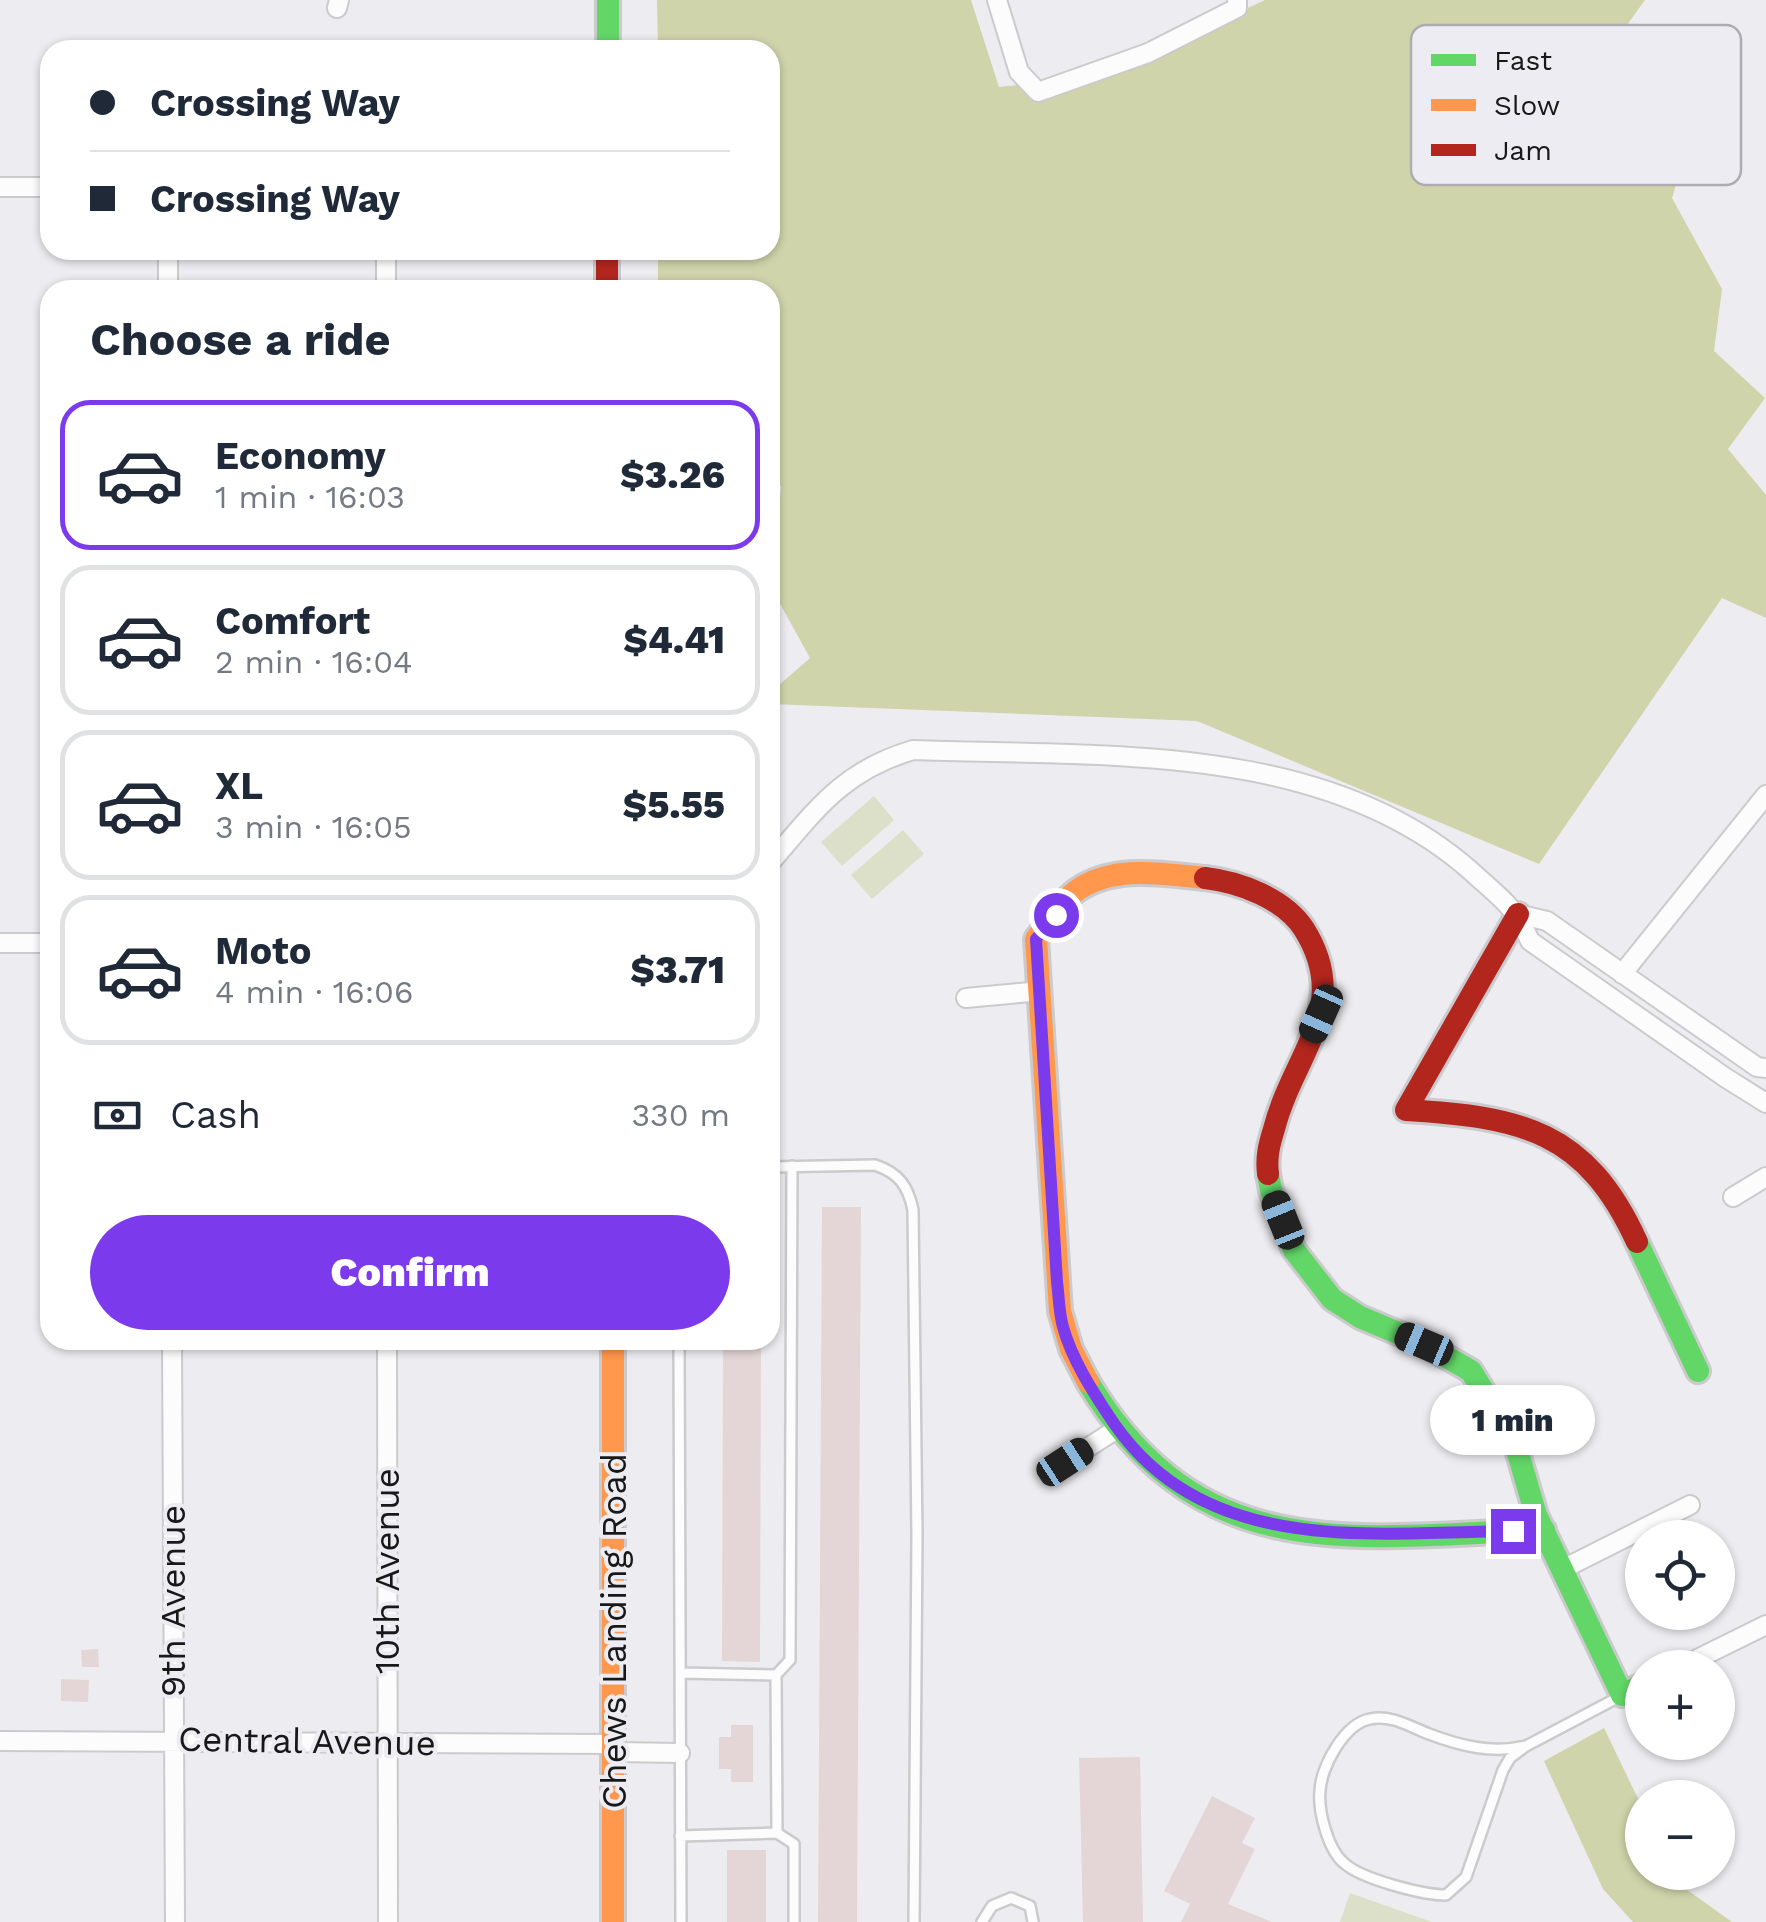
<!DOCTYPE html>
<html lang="en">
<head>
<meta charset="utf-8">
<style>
	:root { --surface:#fff; --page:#f2f2f3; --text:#1f2937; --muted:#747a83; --line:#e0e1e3; --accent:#7c3aed }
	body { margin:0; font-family:"Work Sans",sans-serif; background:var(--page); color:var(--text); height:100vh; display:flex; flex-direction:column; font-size:38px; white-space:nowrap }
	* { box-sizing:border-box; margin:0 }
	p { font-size:32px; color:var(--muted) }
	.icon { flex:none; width:55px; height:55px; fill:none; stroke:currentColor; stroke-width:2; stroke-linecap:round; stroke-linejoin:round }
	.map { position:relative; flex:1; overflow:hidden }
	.drawer { position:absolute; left:40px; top:280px; width:740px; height:1070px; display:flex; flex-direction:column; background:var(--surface); border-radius:30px; box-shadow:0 2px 8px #0004 }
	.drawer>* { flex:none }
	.hud { position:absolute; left:40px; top:40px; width:740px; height:220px; border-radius:30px; box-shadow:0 2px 8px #0004; display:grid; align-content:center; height:220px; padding:0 50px; background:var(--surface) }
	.buttons { position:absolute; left:1625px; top:1520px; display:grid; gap:20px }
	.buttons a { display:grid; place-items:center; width:110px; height:110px; border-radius:50%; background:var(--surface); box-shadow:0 2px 8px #0004; font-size:50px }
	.end { position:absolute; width:45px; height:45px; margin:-22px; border:12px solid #7c3aed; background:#fff; box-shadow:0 0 0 5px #fff }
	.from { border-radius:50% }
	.bubble { position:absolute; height:70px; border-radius:35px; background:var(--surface); box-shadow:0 2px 8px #0004; font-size:32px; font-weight:800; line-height:70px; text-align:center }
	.car { position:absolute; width:30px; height:60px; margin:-30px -15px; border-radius:12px; box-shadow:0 0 8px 2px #0007; background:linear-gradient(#222 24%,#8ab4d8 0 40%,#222 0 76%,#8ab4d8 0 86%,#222 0) }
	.hud b { display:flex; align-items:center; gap:35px; height:95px; font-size:38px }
	.hud b+b { border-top:2px solid var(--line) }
	.hud i { width:25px; height:25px; background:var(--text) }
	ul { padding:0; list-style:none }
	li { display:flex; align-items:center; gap:30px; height:150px; margin:0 20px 15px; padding:0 30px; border:5px solid var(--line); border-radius:30px }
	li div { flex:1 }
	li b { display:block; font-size:38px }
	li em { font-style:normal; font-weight:800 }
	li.selected { border-color:var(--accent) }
	li>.icon { width:90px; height:90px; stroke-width:1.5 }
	h2 { padding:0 50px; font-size:45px; line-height:120px }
	.pay { display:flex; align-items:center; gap:25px; height:110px; padding:0 50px; font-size:38px }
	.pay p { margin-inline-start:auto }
	.cta { display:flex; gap:20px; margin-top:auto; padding:20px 50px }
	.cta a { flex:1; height:115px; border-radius:60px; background:var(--accent); color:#fff; font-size:40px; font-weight:800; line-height:115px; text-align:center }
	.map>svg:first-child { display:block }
	.green { fill:#dce0c8 }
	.forest { fill:#cfd4aa }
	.building { fill:#e4d6d6 }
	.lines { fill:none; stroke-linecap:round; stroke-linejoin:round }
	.lane-casing { stroke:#cbcbcd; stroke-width:14 }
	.street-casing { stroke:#cbcbcd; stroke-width:22 }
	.fast-casing { stroke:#cbcbcd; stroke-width:28 }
	.slow-casing { stroke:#cbcbcd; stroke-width:28 }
	.jam-casing { stroke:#cbcbcd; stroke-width:28 }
	.lane { stroke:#fcfcfd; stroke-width:9 }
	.street { stroke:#fcfcfd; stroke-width:18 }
	.fast { stroke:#63d668; stroke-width:22 }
	.slow { stroke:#ff974d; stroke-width:22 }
	.jam { stroke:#b3261e; stroke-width:22 }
	.route { stroke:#7c3aed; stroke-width:12 }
	.labels { text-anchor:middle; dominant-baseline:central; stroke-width:8; stroke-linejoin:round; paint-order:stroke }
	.street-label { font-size:35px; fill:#181819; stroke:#ececf2 }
	.key { fill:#ececf2; stroke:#acacb1; stroke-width:2.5 }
	.key-label { font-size:28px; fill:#181819 }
</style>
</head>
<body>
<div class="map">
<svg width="1766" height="1922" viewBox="0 0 1766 1922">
	<rect width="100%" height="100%" fill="#ededf1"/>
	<path class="green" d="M874 796 894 820 842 866 821 842Z
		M903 830 924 854 872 899 851 875Z
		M1350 1893 1432 1922H1340Z"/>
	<path class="forest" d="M657 0H971L999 87 1100 76 1265 0H1645L1627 25 1713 62 1672 198 1722 289 1714 351 1765 398 1728 449 1766 495V618L1722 598 1539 864 1197 721 770 704V693L810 658 773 591 781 486H770V290H658V250H770V50H658Z
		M1604 1728 1642 1807V1872L1674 1873 1679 1884 1732 1922H1633L1603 1889 1544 1761Z"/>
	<path class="building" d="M822 1207H861L857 1922H818Z
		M723 1340H761L760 1662 722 1661Z
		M98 1649 99 1667H82L81 1650Z
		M61 1679 89 1680 88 1702 61 1701Z
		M731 1725H753V1782H731V1769H719V1737H731Z
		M1140 1757 1143 1922H1083L1079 1758Z
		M1212 1796 1255 1818 1242 1843 1255 1849 1228 1904 1272 1922H1181L1190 1904 1164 1891Z
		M727 1850H766V1922H727Z"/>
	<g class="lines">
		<defs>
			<path id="lane" d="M770 1167 875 1165C899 1173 908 1186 913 1210L917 1536 914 1922
				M679 1340 681 1922
				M680 1673 776 1675 777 1833 680 1836
				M776 1675 790 1660 792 1166
				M1526 1746 1510 1758 1503 1770 1466 1877 1446 1895C1423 1895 1361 1879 1344 1863 1328 1850 1318 1811 1320 1791 1321 1767 1344 1724 1370 1719 1390 1714 1411 1727 1429 1734 1461 1746 1492 1754 1526 1746L1619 1697
				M777 1833 794 1844V1922
				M982 1922 992 1906 1011 1898 1030 1906 1033 1922"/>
			<path id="street" d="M997 0 1019 72 1038 92 1148 53 1237 8V0
				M337 8 339 0
				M0 187H50
				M168 250V290
				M386 250V290
				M770 863C816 810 842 771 913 750 1098 757 1324 740 1472 872 1499 897 1515 906 1530 941L1726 1078 1766 1103
				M1518 914 1547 921 1757 1067 1766 1068
				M0 943H50
				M1622 974 1766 795
				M966 998 1041 991
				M1733 1197 1766 1177
				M172 1340 175 1922
				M387 1340 388 1922
				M1065 1462 1117 1429
				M1561 1570 1690 1505
				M1679 1668 1766 1625
				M0 1741 614 1744
				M614 1752 680 1753"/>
			<path id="fast" d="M608 0V50
				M1268 1174 1271 1190 1294 1250 1332 1299 1360 1317 1424 1344 1471 1371 1515 1443 1536 1515 1622 1695 1642 1685
				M1637 1242 1698 1371
				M1088 1382C1201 1570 1355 1536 1544 1530"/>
			<path id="slow" d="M613 1340V1922
				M1088 1382 1071 1349 1060 1311 1036 939C1048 924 1061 902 1076 891 1113 864 1163 874 1205 878"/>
			<path id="jam" d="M607 250V290
				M1205 878C1240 882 1285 899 1304 929 1353 1007 1293 1054 1274 1129 1269 1145 1266 1157 1268 1174
				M1518 914 1406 1110C1521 1117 1586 1130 1637 1242"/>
		</defs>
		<use href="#lane" class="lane-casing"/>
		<use href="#street" class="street-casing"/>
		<use href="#fast" class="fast-casing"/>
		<use href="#slow" class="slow-casing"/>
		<use href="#jam" class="jam-casing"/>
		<use href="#lane" class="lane"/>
		<use href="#street" class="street"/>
		<use href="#fast" class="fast"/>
		<use href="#slow" class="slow"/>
		<use href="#jam" class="jam"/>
	</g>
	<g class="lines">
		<path class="route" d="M1056 915 1036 939 1057 1282C1059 1297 1059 1313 1063 1327 1072 1359 1091 1389 1109 1416 1200 1557 1367 1533 1513 1531"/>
	</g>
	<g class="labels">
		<g class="street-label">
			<text transform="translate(387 1571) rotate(-90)">10th Avenue</text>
			<text transform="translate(173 1601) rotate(-90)">9th Avenue</text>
			<text transform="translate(614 1631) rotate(-90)">Chews Landing Road</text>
			<text transform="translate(307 1741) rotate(1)">Central Avenue</text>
		</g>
	</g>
	<rect x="1411" y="25" width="330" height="160" rx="15" class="key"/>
	<rect x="1431" y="54" width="45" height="12" fill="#63d668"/>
	<rect x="1431" y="99" width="45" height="12" fill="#ff974d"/>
	<rect x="1431" y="144" width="45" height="12" fill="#b3261e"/>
	<g class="key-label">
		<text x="1494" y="70">Fast</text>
		<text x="1494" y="115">Slow</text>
		<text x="1494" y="160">Jam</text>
	</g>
</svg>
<div class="buttons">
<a><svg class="icon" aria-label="locate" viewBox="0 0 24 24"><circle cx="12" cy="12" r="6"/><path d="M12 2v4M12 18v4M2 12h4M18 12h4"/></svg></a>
<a>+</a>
<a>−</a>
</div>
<i class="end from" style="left:1056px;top:915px"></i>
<i class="end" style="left:1513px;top:1531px"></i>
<div class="bubble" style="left:1430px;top:1385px;width:165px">1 min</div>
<i class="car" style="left:1321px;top:1014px;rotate:204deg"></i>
<i class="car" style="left:1283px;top:1220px;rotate:338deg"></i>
<i class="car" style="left:1424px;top:1344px;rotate:293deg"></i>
<i class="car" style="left:1065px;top:1462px;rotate:57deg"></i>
<div class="hud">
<b><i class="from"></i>Crossing Way</b>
<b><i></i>Crossing Way</b>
</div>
<section class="drawer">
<h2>Choose a ride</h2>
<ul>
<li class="selected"><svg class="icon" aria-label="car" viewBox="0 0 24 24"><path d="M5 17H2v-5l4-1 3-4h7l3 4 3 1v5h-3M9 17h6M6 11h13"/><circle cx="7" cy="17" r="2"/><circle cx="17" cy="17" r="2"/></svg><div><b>Economy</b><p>1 min · 16:03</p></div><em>$3.26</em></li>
<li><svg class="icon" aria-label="car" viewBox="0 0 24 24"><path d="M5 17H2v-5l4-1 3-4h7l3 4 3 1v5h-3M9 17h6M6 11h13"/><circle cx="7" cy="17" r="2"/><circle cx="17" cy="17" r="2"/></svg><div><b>Comfort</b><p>2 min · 16:04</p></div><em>$4.41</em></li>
<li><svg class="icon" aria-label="car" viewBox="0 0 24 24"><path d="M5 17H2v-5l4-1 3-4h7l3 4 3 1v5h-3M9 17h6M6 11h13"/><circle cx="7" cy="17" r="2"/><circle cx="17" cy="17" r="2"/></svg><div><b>XL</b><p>3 min · 16:05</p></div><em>$5.55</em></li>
<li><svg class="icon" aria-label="car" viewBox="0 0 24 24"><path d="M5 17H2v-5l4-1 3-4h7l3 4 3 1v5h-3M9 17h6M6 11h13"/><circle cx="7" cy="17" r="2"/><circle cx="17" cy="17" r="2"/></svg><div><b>Moto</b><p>4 min · 16:06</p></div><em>$3.71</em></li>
</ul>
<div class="pay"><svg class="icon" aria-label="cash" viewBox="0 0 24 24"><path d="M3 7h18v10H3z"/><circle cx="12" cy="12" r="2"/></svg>Cash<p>330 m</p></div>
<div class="cta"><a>Confirm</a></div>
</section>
</div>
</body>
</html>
